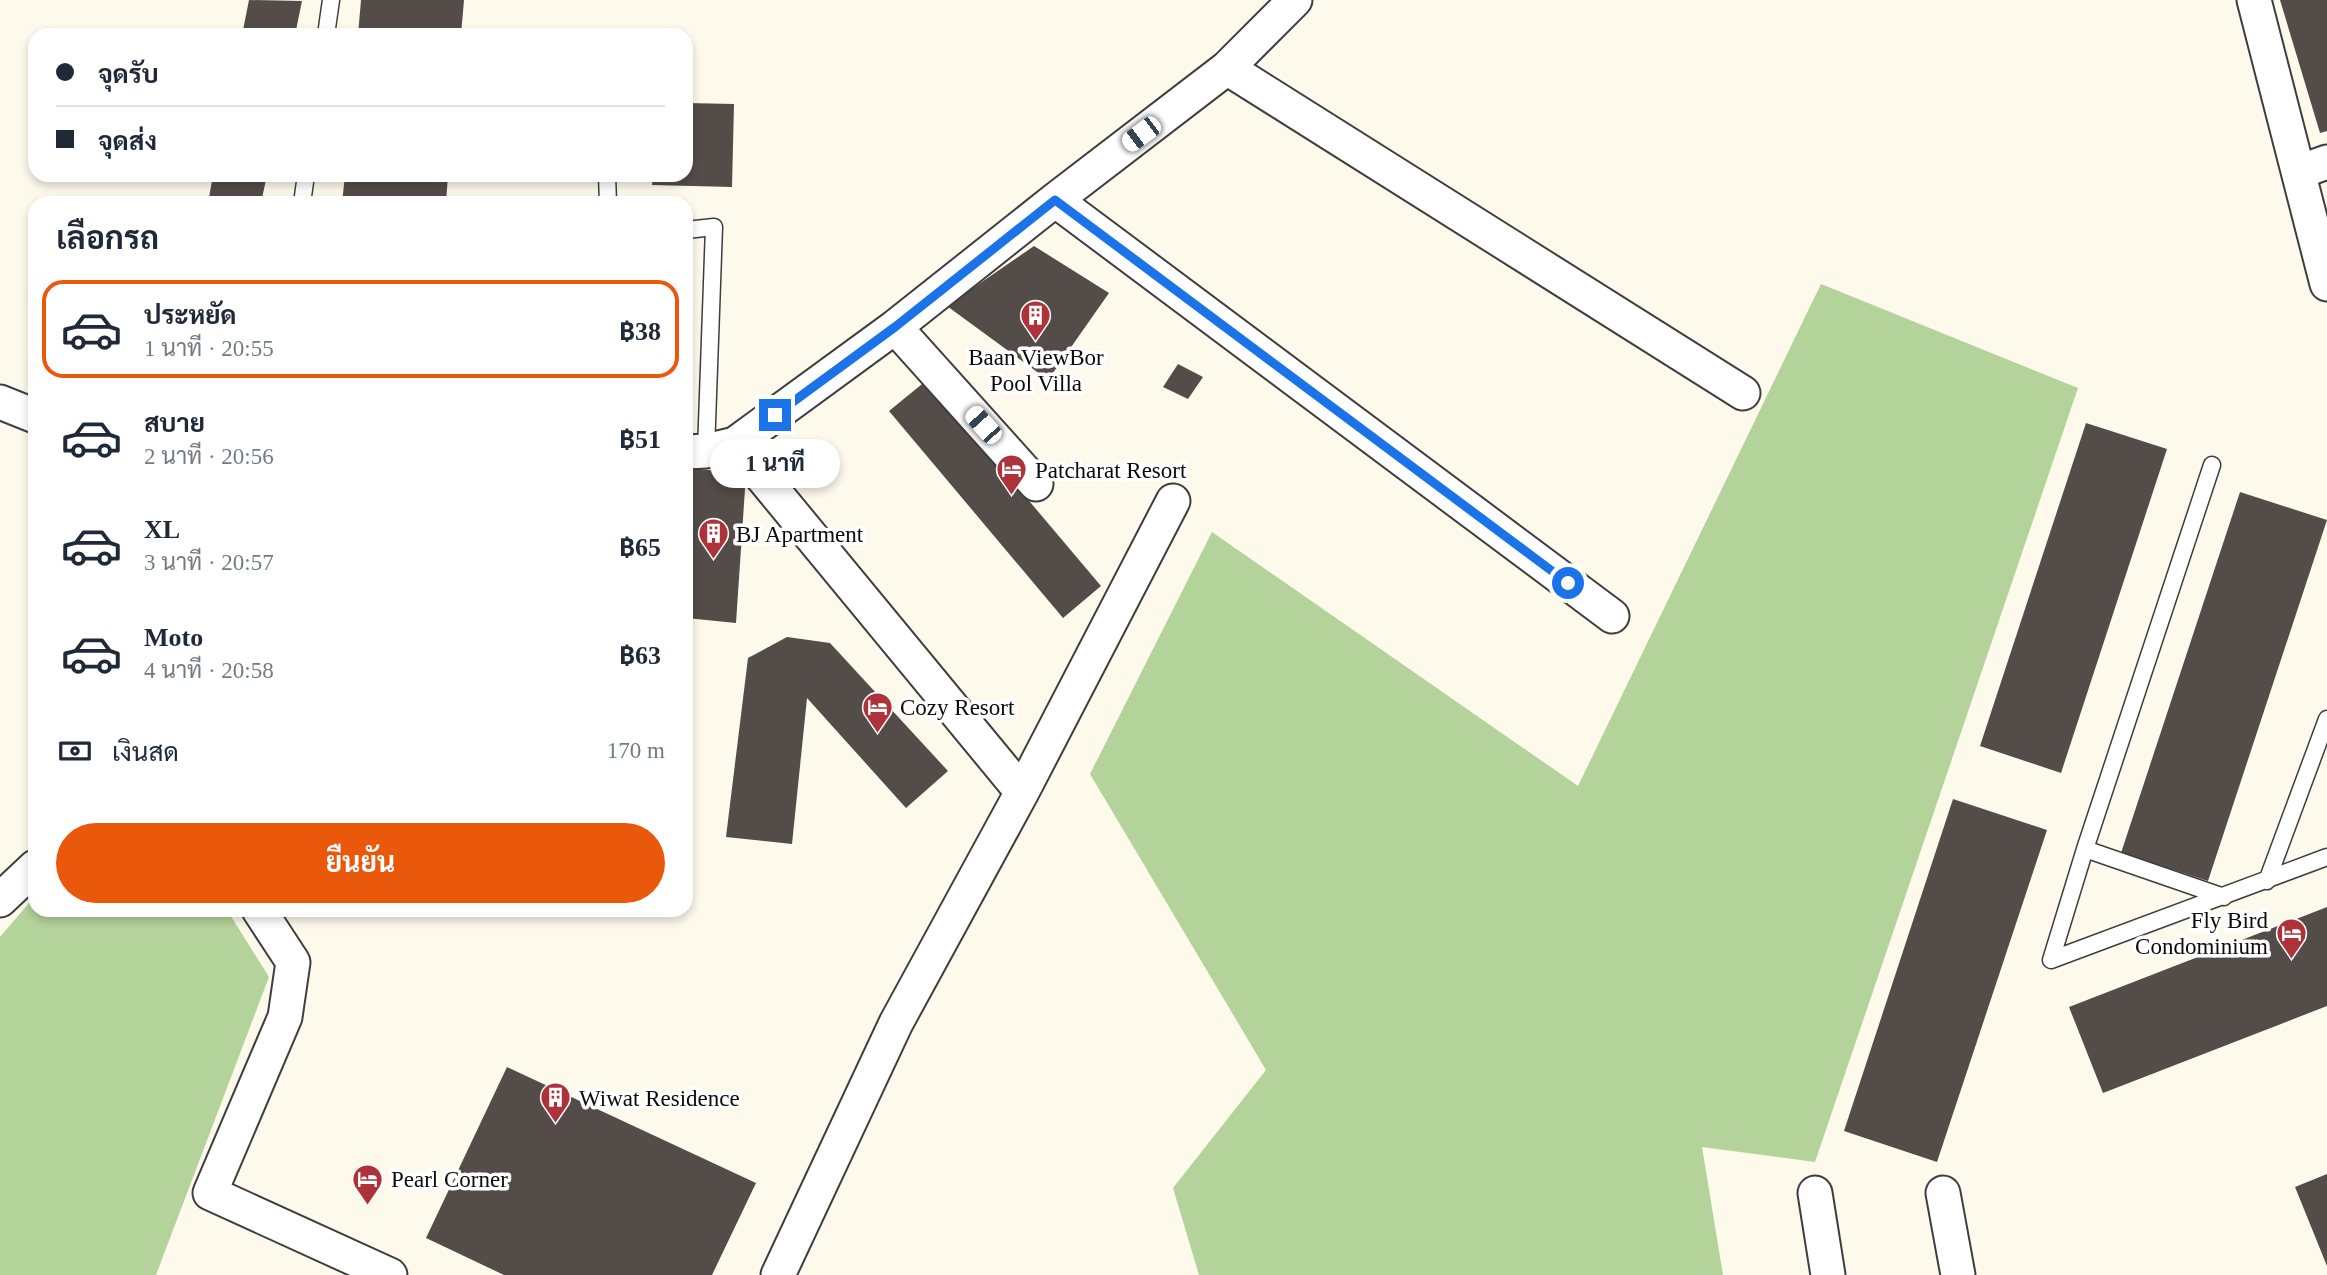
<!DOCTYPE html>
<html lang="th">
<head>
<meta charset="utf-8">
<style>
	:root { --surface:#fff; --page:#f2f2f3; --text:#1f2937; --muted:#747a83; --line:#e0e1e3; --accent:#ea580c }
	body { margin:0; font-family:"Times New Roman",Sarabun,serif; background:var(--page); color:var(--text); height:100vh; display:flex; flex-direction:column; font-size:26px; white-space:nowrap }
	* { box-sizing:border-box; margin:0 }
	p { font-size:23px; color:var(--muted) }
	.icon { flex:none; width:38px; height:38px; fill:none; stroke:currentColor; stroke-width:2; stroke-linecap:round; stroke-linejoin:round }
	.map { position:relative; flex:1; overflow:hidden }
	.sheet { position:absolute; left:28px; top:196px; width:665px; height:721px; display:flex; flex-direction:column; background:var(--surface); border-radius:21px; box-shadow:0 4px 10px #0003 }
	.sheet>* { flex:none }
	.guide { position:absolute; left:28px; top:28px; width:665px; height:154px; border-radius:21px; box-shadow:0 4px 10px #0003; display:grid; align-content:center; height:154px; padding:0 28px; background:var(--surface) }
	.end { position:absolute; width:32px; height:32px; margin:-16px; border:9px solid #1a73e8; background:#fff; box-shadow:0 0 0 4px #fff }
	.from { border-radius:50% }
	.bubble { position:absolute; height:49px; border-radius:24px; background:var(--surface); box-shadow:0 4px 10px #0003; font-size:23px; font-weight:700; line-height:49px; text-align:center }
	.car { position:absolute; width:21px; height:42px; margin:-21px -10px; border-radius:9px; box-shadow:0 0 5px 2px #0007; background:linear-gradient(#fff 24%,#345 0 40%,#fff 0 76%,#345 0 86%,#fff 0) }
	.guide b { display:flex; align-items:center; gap:24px; height:66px; font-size:26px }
	.guide b+b { border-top:2px solid var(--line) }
	.guide i { width:18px; height:18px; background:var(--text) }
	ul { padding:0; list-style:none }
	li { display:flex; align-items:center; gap:21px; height:98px; margin:0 14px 10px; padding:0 14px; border:4px solid transparent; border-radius:21px }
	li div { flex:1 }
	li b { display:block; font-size:26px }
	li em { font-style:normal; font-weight:700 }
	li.active { border-color:var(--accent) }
	li>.icon { width:63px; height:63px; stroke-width:1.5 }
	h2 { padding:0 28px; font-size:32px; line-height:84px }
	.pay { display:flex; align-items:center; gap:18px; height:77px; padding:0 28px; font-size:26px }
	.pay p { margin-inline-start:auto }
	.cta { display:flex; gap:14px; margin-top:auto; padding:14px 28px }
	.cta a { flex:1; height:80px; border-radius:42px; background:var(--accent); color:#fff; font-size:28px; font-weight:700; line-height:80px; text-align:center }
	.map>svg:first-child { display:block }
	.forest { fill:#b4d39a }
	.building { fill:#534c49 }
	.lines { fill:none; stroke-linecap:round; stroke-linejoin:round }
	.service-casing { stroke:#3e3e3e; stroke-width:19 }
	.minor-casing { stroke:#3e3e3e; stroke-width:37 }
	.service { stroke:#fff; stroke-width:16 }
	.minor { stroke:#fff; stroke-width:33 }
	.route { stroke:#1a73e8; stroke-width:9 }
	.labels { text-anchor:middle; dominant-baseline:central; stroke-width:7; stroke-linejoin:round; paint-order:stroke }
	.poi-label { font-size:23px; fill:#0b0b0b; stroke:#fff; text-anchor:start }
</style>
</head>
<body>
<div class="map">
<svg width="2327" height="1275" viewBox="0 0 2327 1275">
	<rect width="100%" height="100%" fill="#fdf9eb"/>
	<path class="forest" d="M1821 284 2078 388 1815 1162 1702 1147 1723 1275H1199L1173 1188 1266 1070 1090 774 1212 532 1578 786Z
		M35 896V910H227L269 977 156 1275H0V937Z"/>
	<path class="building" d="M249 0 302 1 295 35H242Z
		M361 0H464L461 35H358Z
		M2280 0H2327V131L2320 133Z
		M686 103 734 104 732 187 652 185 653 175H686Z
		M213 175H267L261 203H208Z
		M345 175H448L446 203H342Z
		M1034 246 1109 293 1048 380 947 306Z
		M1178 364 1203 377 1188 399 1163 387Z
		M927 380 1101 586 1063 618 889 411Z
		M2086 423 2167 449 2061 773 1980 746Z
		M689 468 746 474 736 623 686 618V504Z
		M2240 492 2327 520 2208 881 2121 853Z
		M787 637 830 643 948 771 906 808 807 698 792 844 726 837 748 658Z
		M1953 799 2047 830 1937 1162 1844 1131Z
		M2327 907V1006L2103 1093 2069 1007Z
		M507 1067 756 1183 712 1275H504L426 1238Z
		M2327 1174V1266L2295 1187Z"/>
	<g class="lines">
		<defs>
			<path id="service" d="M326 35 331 0
				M607 175 608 203
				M302 203 306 175
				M686 230 714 227 706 451
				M2085 849 2212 465
				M2267 881 2327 719
				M2224 897 2085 849 2051 960 2327 857"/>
			<path id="minor" d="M2254 0 2327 284
				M1227 68 1743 393
				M2299 172 2327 162
				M1055 200 1612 616
				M895 327 1036 484
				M0 402 35 416
				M735 444 1022 792
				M686 452 706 451 735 444 895 327 1055 200 1227 68 1295 0
				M0 900 35 867
				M259 910 293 962 285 1017 210 1193 390 1275
				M1815 1193 1828 1275
				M1943 1193 1958 1275
				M778 1275 896 1023 1022 792 1173 501"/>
		</defs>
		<use href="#service" class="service-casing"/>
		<use href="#minor" class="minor-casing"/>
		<use href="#service" class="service"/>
		<use href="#minor" class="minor"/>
	</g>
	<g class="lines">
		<path class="route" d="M775 415 895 327 1055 200 1568 583"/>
	</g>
	<defs>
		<symbol id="building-pin" viewBox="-11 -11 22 30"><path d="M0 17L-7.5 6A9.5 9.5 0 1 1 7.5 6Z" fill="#ad323a" stroke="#fff"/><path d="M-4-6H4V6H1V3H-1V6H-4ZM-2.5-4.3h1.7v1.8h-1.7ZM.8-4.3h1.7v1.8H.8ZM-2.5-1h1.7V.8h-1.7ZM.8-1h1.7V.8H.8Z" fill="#fff"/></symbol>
		<symbol id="hotel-pin" viewBox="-11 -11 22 30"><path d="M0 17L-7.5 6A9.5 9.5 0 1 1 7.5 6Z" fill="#ad323a" stroke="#fff"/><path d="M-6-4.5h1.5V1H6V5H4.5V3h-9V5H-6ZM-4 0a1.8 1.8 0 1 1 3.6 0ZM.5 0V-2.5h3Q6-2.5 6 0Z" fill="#fff"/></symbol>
	</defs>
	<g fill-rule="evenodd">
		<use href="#building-pin" x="1018" y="298" width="35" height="47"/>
		<use href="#hotel-pin" x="994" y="452" width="35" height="47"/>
		<use href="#building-pin" x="696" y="516" width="35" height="47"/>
		<use href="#hotel-pin" x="860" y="690" width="35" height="47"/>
		<use href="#hotel-pin" x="2274" y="916" width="35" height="47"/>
		<use href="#building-pin" x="538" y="1080" width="35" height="47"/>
		<use href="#hotel-pin" x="350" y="1162" width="35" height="47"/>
	</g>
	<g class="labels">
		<g class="poi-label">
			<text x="1036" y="357" text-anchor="middle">Baan ViewBor<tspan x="1036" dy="26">Pool Villa</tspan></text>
			<text x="1035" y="470">Patcharat Resort</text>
			<text x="736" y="534">BJ Apartment</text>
			<text x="900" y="707">Cozy Resort</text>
			<text x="2268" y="920" text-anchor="end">Fly Bird<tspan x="2268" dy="26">Condominium</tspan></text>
			<text x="579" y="1098">Wiwat Residence</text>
			<text x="391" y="1179">Pearl Corner</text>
		</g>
	</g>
</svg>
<i class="end from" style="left:1568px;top:583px"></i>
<i class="end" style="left:775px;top:415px"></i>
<div class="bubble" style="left:710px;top:439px;width:130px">1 นาที</div>
<i class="car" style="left:1141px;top:134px;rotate:233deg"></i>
<i class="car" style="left:983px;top:425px;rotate:318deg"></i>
<div class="guide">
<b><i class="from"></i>จุดรับ</b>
<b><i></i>จุดส่ง</b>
</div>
<section class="sheet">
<h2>เลือกรถ</h2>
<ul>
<li class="active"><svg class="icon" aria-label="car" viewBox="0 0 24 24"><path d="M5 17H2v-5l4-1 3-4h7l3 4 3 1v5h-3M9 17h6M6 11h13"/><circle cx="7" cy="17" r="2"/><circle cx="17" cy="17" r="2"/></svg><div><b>ประหยัด</b><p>1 นาที · 20:55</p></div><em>฿38</em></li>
<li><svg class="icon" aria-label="car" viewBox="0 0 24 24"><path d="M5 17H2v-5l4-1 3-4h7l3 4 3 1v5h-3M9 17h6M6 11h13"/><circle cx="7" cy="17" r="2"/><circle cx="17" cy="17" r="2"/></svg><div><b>สบาย</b><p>2 นาที · 20:56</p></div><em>฿51</em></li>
<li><svg class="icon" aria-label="car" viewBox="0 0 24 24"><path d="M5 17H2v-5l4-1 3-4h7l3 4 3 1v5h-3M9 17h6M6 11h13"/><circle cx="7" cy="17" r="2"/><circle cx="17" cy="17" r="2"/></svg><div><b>XL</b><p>3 นาที · 20:57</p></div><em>฿65</em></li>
<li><svg class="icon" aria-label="car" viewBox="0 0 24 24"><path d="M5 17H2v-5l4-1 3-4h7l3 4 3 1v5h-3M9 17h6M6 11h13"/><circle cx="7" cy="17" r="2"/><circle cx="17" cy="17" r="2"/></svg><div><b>Moto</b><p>4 นาที · 20:58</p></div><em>฿63</em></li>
</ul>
<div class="pay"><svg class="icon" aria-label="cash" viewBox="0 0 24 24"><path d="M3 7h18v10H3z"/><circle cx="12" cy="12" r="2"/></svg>เงินสด<p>170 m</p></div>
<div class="cta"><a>ยืนยัน</a></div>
</section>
</div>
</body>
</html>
